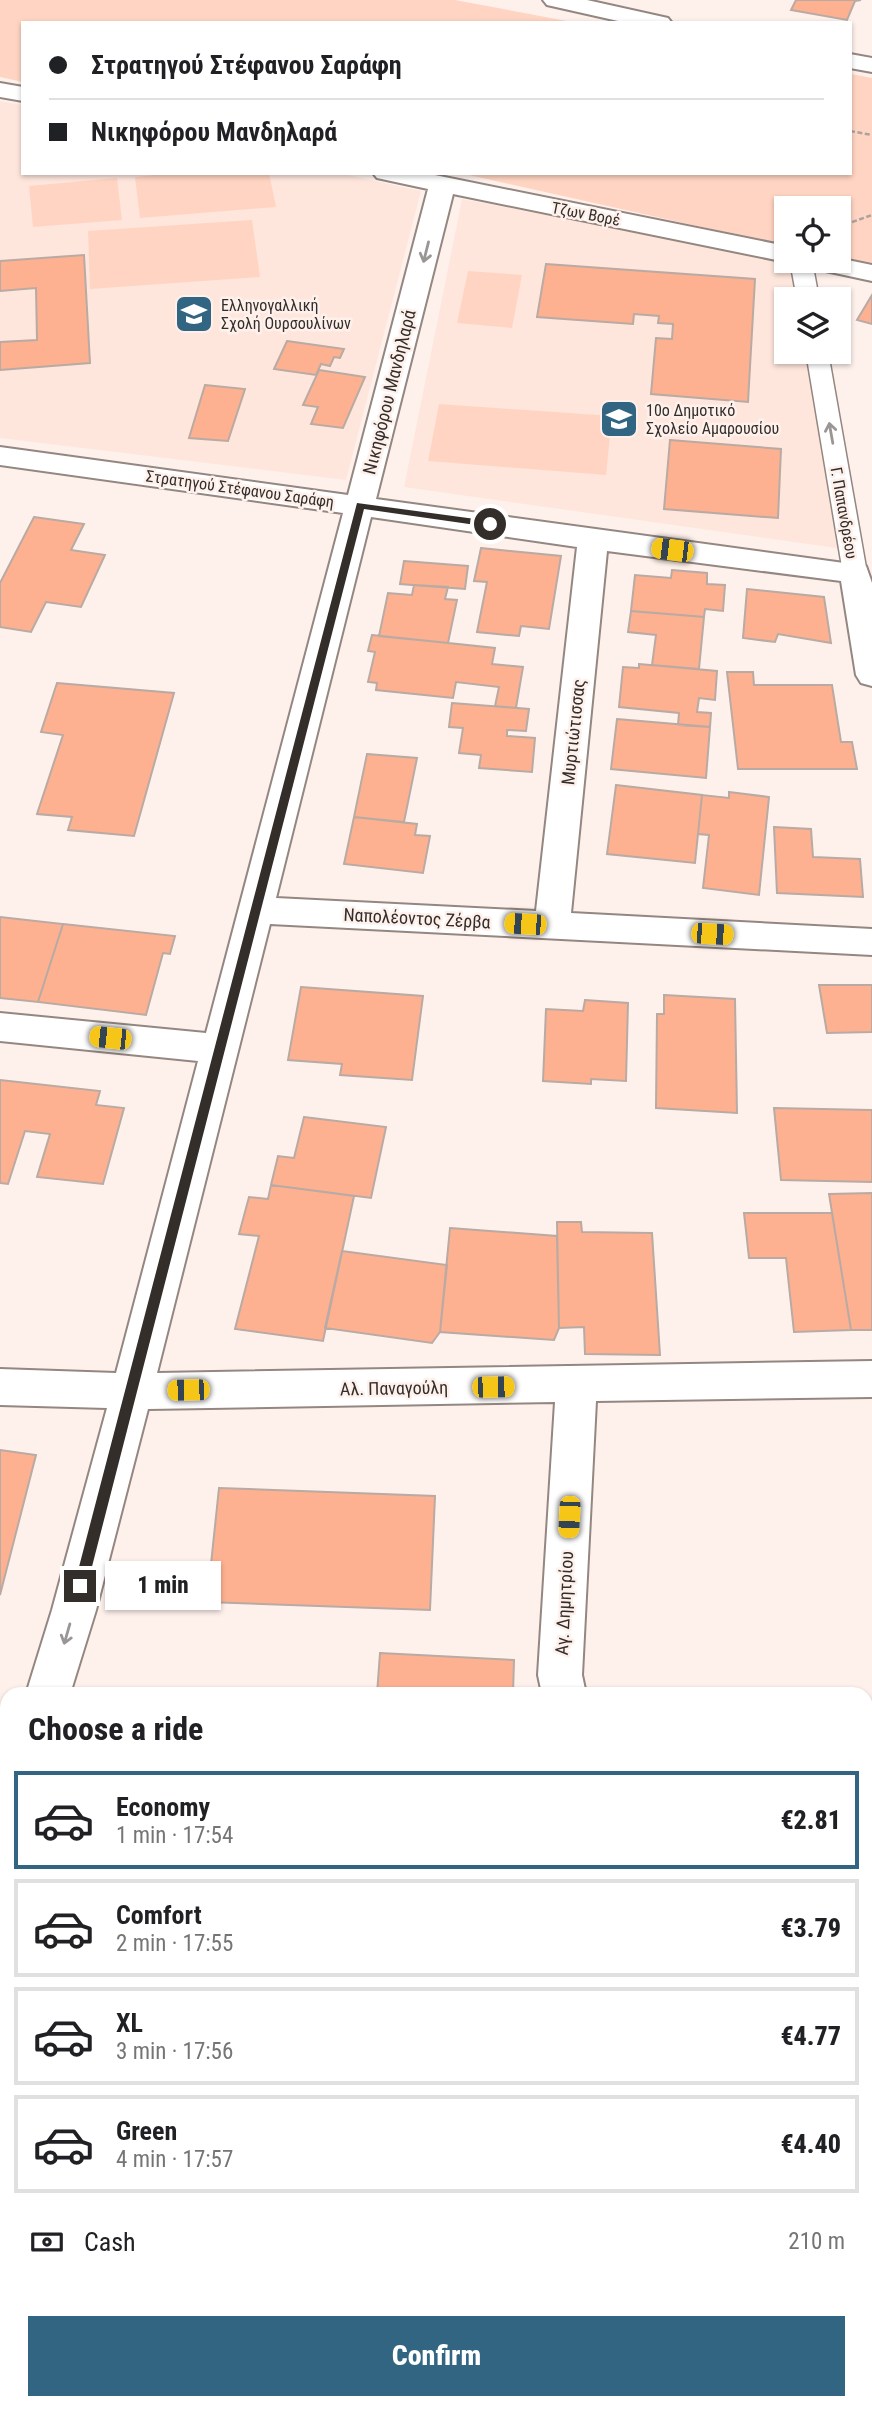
<!DOCTYPE html>
<html lang="en">
<head>
<meta charset="utf-8">
<style>
	:root { --surface:#fff; --page:#f2f2f2; --text:#202124; --muted:#757577; --line:#e0e0e0; --accent:#326582 }
	body { margin:0; font-family:"Roboto Condensed",sans-serif; background:var(--page); color:var(--text); height:100vh; display:flex; flex-direction:column; font-size:26px; white-space:nowrap }
	* { box-sizing:border-box; margin:0 }
	p { font-size:23px; color:var(--muted) }
	.icon { flex:none; width:38px; height:38px; fill:none; stroke:currentColor; stroke-width:2; stroke-linecap:round; stroke-linejoin:round }
	.map { position:relative; flex:1; overflow:hidden }
	.sheet { position:absolute; left:0px; top:1687px; width:873px; height:723px; display:flex; flex-direction:column; background:var(--surface); border-radius:21px 21px 0 0; box-shadow:0 2px 5px #0004 }
	.sheet>* { flex:none }
	.top-card { position:absolute; left:21px; top:21px; width:831px; height:154px; border-radius:0px; box-shadow:0 2px 5px #0004; display:grid; align-content:center; height:154px; padding:0 28px; background:var(--surface) }
	.fabs { position:absolute; left:774px; top:196px; display:grid; gap:14px }
	.fabs a { display:grid; place-items:center; width:77px; height:77px; border-radius:0px; background:var(--surface); box-shadow:0 2px 5px #0004; font-size:35px }
	.end { position:absolute; width:32px; height:32px; margin:-16px; border:9px solid #342e2b; background:#fff; box-shadow:0 0 0 4px #fff }
	.from { border-radius:50% }
	.bubble { position:absolute; height:49px; border-radius:0px; background:var(--surface); box-shadow:0 2px 5px #0004; font-size:23px; font-weight:800; line-height:49px; text-align:center }
	.car { position:absolute; width:21px; height:42px; margin:-21px -10px; border-radius:9px; box-shadow:0 0 5px 2px #0007; background:linear-gradient(#f5c518 24%,#345 0 40%,#f5c518 0 76%,#345 0 86%,#f5c518 0) }
	.top-card b { display:flex; align-items:center; gap:24px; height:66px; font-size:26px }
	.top-card b+b { border-top:2px solid var(--line) }
	.top-card i { width:18px; height:18px; background:var(--text) }
	ul { padding:0; list-style:none }
	li { display:flex; align-items:center; gap:21px; height:98px; margin:0 14px 10px; padding:0 14px; border:4px solid var(--line); border-radius:0px }
	li div { flex:1 }
	li b { display:block; font-size:26px }
	li em { font-style:normal; font-weight:800 }
	li.selected { border-color:var(--accent) }
	li>.icon { width:63px; height:63px; stroke-width:1.5 }
	h2 { padding:0 28px; font-size:32px; line-height:84px }
	.pay { display:flex; align-items:center; gap:18px; height:77px; padding:0 28px; font-size:26px }
	.pay p { margin-inline-start:auto }
	.cta { display:flex; gap:14px; margin-top:auto; padding:14px 28px }
	.cta a { flex:1; height:80px; border-radius:0px; background:var(--accent); color:#fff; font-size:28px; font-weight:800; line-height:80px; text-align:center }
	.map>svg:first-child { display:block }
	.built { fill:#fee6dc }
	.green { fill:#ffd4c2 }
	.lines { fill:none; stroke-linecap:round; stroke-linejoin:round }
	.stream { fill:#9ad6fb; fill-rule:evenodd }
	.building { fill:#fdb191; stroke:#b9aaa3; stroke-width:2 }
	.pedestrian-casing { stroke:#948680; stroke-width:3 }
	.minor-casing { stroke:#948680; stroke-width:4 }
	.tertiary-casing { stroke:#948680; stroke-width:4 }
	.path { stroke:#aca29e; stroke-width:2.5; stroke-dasharray:5 2.5; stroke-linecap:butt }
	.pedestrian { fill:#fff; fill-rule:evenodd }
	.minor { fill:#fff; fill-rule:evenodd }
	.tertiary { fill:#fff; fill-rule:evenodd }
	.oneway { stroke:#9a9695 }
	.route { fill:#342e2b }
	.labels { text-anchor:middle; dominant-baseline:central; stroke-width:5; stroke-linejoin:round; paint-order:stroke }
	.far-street-label { font-size:16px; fill:#342e2b; stroke:#fef1ec }
	.far-poi-label { font-size:16px; fill:#342e2b; stroke:#fef1ec; text-anchor:start }
	.street-label { font-size:18px; fill:#342e2b; stroke:#fef1ec }
</style>
</head>
<body>
<div class="map">
<svg width="872" height="2409" viewBox="0 0 872 2409">
	<rect width="100%" height="100%" fill="#fef1ec"/>
	<path class="built" d="M0 101 23 105V173H339L421 191 346 480 0 438Z
		M462 199 792 261 799 299H786V352H808L843 549 404 487Z"/>
	<path class="green" d="M0 0H455L577 23H23V82L0 77Z
		M851 74 872 78V265L838 257V208H786V246L460 173H850Z
		M177 173H269L276 207 140 218 135 177Z
		M117 178 122 220 33 227 29 186Z
		M252 220 260 277 90 289 88 231Z
		M468 271 522 275 512 328 457 323Z
		M439 404 612 416 606 475 428 461Z"/>
	<g class="lines">
		<path class="stream" d="M0 1995H7V2015H0Z"/>
	</g>
	<path class="building" d="M796 0H861L855 1 847 20 791 10Z
		M84 255 90 363 0 370V342L37 340 36 288 0 291V261Z
		M546 264 755 279 748 402 651 394 656 338 672 339 673 324 658 323 659 316 634 314 633 324 537 317Z
		M872 295V324L857 320Z
		M287 341 344 349 340 358 334 357 330 366 321 364 316 375 274 369Z
		M319 370 365 377 343 428 311 424 318 407 303 405Z
		M205 385 245 389 228 441 189 438Z
		M670 440 781 449 778 518 664 509Z
		M34 517 84 524 71 550 105 555 81 607 46 602 31 632 0 627V583Z
		M481 548 561 556 549 629 521 626 519 636 477 632 487 582 474 581Z
		M404 561 468 566 465 589 400 584Z
		M672 570 707 573V584L725 585 723 611 705 609 704 617 631 611 635 575 671 578Z
		M414 585 448 587 445 599 457 600 448 643 379 636 388 593 412 595Z
		M747 589 824 597 831 643 778 634 775 642 743 638Z
		M631 611 704 617 699 669 652 665 656 635 628 632Z
		M372 635 495 648 492 664 523 667 516 708 495 706 499 687 456 682 453 698 376 690 377 683 368 682 375 652 368 651Z
		M639 664 717 671 715 700 699 698 697 712 711 713 710 727 678 725 679 713 619 707 623 667 639 668Z
		M727 672H753L754 685H832L841 742H852L857 769H738Z
		M57 683 174 693 134 836 68 830 72 817 37 814 63 735 41 732Z
		M452 703 529 709 526 731 507 730V736L535 738 532 772 479 768 481 755 459 753 463 728 449 727Z
		M617 719 710 727 706 778 611 769Z
		M367 754 417 758 404 822 354 817Z
		M616 785 702 795 695 863 607 854Z
		M729 792 769 797 759 895 703 888 709 835 698 834 702 795 729 798Z
		M354 817 417 824 415 835 430 836 423 873 344 864Z
		M774 827 811 829 813 857 860 859 863 897 777 893Z
		M0 917 63 924 38 1002 0 998Z
		M63 924 175 936 170 954 163 953 146 1015 38 1002Z
		M819 985H872V1032L827 1033Z
		M301 987 423 996 412 1080 340 1075 342 1064 288 1060Z
		M664 995 735 999 737 1113 656 1108 657 1014H664Z
		M585 1000 628 1003 626 1081 591 1079V1084L543 1081 546 1009 583 1011Z
		M0 1080 100 1091 96 1105 124 1108 103 1184 37 1177 50 1134 25 1131 8 1184 0 1183Z
		M774 1108 872 1110V1182L781 1180Z
		M304 1117 386 1127 371 1198 271 1185 278 1156 294 1158Z
		M271 1185 354 1196 323 1341 235 1329 259 1236 239 1234 249 1197 268 1199Z
		M872 1193V1330H851L829 1194Z
		M744 1213H832L851 1330 794 1332 786 1258H749Z
		M557 1222H581L582 1232 652 1233 660 1355 585 1354 584 1327 559 1328Z
		M450 1228 557 1236 559 1328 554 1340 440 1332Z
		M342 1251 447 1265 440 1332 432 1343 325 1328Z
		M0 1450 36 1455 0 1595Z
		M219 1488 435 1496 430 1610 207 1602Z
		M380 1653 514 1660 513 1694H377Z
		M866 1990H872V2055H866Z
		M0 2332 7 2335V2403H45L43 2409H0Z
		M114 2403H203L201 2409H112Z
		M203 2403H240L256 2409H201Z"/>
	<g class="lines">
		<defs>
			<path id="pedestrian" d="M790 261H812L819 299H797Z
				M806 352H828L867 573 864 579 855 581 846 579 843 573Z"/>
			<path id="minor" d="M0 83 23 87V101L0 97Z
				M373 173H425L786 246V261H791L786 262 453 194 376 499 866 566 872 583V686L861 683 856 675 841 581 607 551 571 913 872 929V955L270 924 157 1373 872 1361V1397L596 1401 582 1675 586 1694H542L538 1675 555 1402 148 1409 96 1610 70 1694H26L52 1610 107 1408 0 1405V1369L116 1373 198 1061 0 1041V1013L206 1033 343 513 0 465V447L348 495 428 189 377 178ZM371 517 577 547 536 911 276 898Z
				M838 258 872 265V281L807 267 803 261H838Z
				M7 1733V1781L0 1784V1736Z
				M0 2209 7 2211V2263L0 2261Z
				M498 2403H569L572 2409H501Z"/>
			<path id="tertiary" d="M543 0H587L668 18 672 23H627L547 5Z
				M850 54 872 58V72L850 68Z"/>
		</defs>
		<use href="#pedestrian" class="pedestrian-casing"/>
		<use href="#minor" class="minor-casing"/>
		<use href="#tertiary" class="tertiary-casing"/>
		<path class="path" d="M850 131 872 135
			M838 227 872 215"/>
		<use href="#pedestrian" class="pedestrian"/>
		<use href="#minor" class="minor"/>
		<use href="#tertiary" class="tertiary"/>
	</g>
	<defs><path id="oneway-shaft" d="M-6 0H5M1.5-3L5.5 0L1.5 3" fill="none" stroke-width="1.6" stroke-linecap="round" stroke-linejoin="round" transform="scale(1.75)"/></defs>
	<g class="oneway">
		<use href="#oneway-shaft" transform="translate(426 252) rotate(104)"/>
		<use href="#oneway-shaft" transform="translate(831 433) rotate(-100)"/>
		<use href="#oneway-shaft" transform="translate(67 1634) rotate(106)"/>
	</g>
	<path class="route" d="M357 503 490 521 494 524 490 527 364 509 87 1586 80 1592 74 1586Z"/>
	<defs>
		<symbol id="school-square" viewBox="-11 -11 22 22"><rect x="-9" y="-9" width="18" height="18" rx="4" fill="#326582" stroke="#fef1ec"/><path d="M0-5L7-2L0 1L-7-2ZM-4 1L0 2.5L4 1V4Q0 6-4 4Z" fill="#fff"/></symbol>
	</defs>
	<g fill-rule="evenodd">
		<use href="#school-square" x="172" y="292" width="44" height="44"/>
		<use href="#school-square" x="597" y="397" width="44" height="44"/>
	</g>
	<g class="labels">
		<g class="far-street-label">
			<text transform="translate(586 214) rotate(11)">Τζων Βορέ</text>
			<text transform="translate(240 489) rotate(8)">Στρατηγού Στέφανου Σαράφη</text>
			<text transform="translate(844 513) rotate(80)">Γ. Παπανδρέου</text>
		</g>
		<g class="far-poi-label">
			<text x="221" y="305">Ελληνογαλλική<tspan x="221" dy="18">Σχολή Ουρσουλίνων</tspan></text>
			<text x="646" y="410">10ο Δημοτικό<tspan x="646" dy="18">Σχολείο Αμαρουσίου</tspan></text>
		</g>
		<g class="street-label">
			<text transform="translate(389 392) rotate(-76)">Νικηφόρου Μανδηλαρά</text>
			<text transform="translate(573 732) rotate(-84)">Μυρτιώτισσας</text>
			<text transform="translate(417 918) rotate(3)">Ναπολέοντος Ζέρβα</text>
			<text transform="translate(394 1388) rotate(-1)">Αλ. Παναγούλη</text>
			<text transform="translate(564 1603) rotate(-87)">Αγ. Δημητρίου</text>
		</g>
	</g>
</svg>
<div class="fabs">
<a><svg class="icon" aria-label="locate" viewBox="0 0 24 24"><circle cx="12" cy="12" r="6"/><path d="M12 2v4M12 18v4M2 12h4M18 12h4"/></svg></a>
<a><svg class="icon" aria-label="layers" viewBox="0 0 24 24"><path d="M12 4l9 5-9 5-9-5zM3 14l9 5 9-5"/></svg></a>
</div>
<i class="end from" style="left:490px;top:524px"></i>
<i class="end" style="left:80px;top:1586px"></i>
<div class="bubble" style="left:105px;top:1561px;width:116px">1 min</div>
<i class="car" style="left:672px;top:550px;rotate:277deg"></i>
<i class="car" style="left:525px;top:924px;rotate:273deg"></i>
<i class="car" style="left:712px;top:934px;rotate:93deg"></i>
<i class="car" style="left:110px;top:1038px;rotate:276deg"></i>
<i class="car" style="left:493px;top:1387px;rotate:89deg"></i>
<i class="car" style="left:188px;top:1390px;rotate:269deg"></i>
<i class="car" style="left:569px;top:1517px;rotate:183deg"></i>
<div class="top-card">
<b><i class="from"></i>Στρατηγού Στέφανου Σαράφη</b>
<b><i></i>Νικηφόρου Μανδηλαρά</b>
</div>
<section class="sheet">
<h2>Choose a ride</h2>
<ul>
<li class="selected"><svg class="icon" aria-label="car" viewBox="0 0 24 24"><path d="M5 17H2v-5l4-1 3-4h7l3 4 3 1v5h-3M9 17h6M6 11h13"/><circle cx="7" cy="17" r="2"/><circle cx="17" cy="17" r="2"/></svg><div><b>Economy</b><p>1 min · 17:54</p></div><em>€2.81</em></li>
<li><svg class="icon" aria-label="car" viewBox="0 0 24 24"><path d="M5 17H2v-5l4-1 3-4h7l3 4 3 1v5h-3M9 17h6M6 11h13"/><circle cx="7" cy="17" r="2"/><circle cx="17" cy="17" r="2"/></svg><div><b>Comfort</b><p>2 min · 17:55</p></div><em>€3.79</em></li>
<li><svg class="icon" aria-label="car" viewBox="0 0 24 24"><path d="M5 17H2v-5l4-1 3-4h7l3 4 3 1v5h-3M9 17h6M6 11h13"/><circle cx="7" cy="17" r="2"/><circle cx="17" cy="17" r="2"/></svg><div><b>XL</b><p>3 min · 17:56</p></div><em>€4.77</em></li>
<li><svg class="icon" aria-label="car" viewBox="0 0 24 24"><path d="M5 17H2v-5l4-1 3-4h7l3 4 3 1v5h-3M9 17h6M6 11h13"/><circle cx="7" cy="17" r="2"/><circle cx="17" cy="17" r="2"/></svg><div><b>Green</b><p>4 min · 17:57</p></div><em>€4.40</em></li>
</ul>
<div class="pay"><svg class="icon" aria-label="cash" viewBox="0 0 24 24"><path d="M3 7h18v10H3z"/><circle cx="12" cy="12" r="2"/></svg>Cash<p>210 m</p></div>
<div class="cta"><a>Confirm</a></div>
</section>
</div>
</body>
</html>
